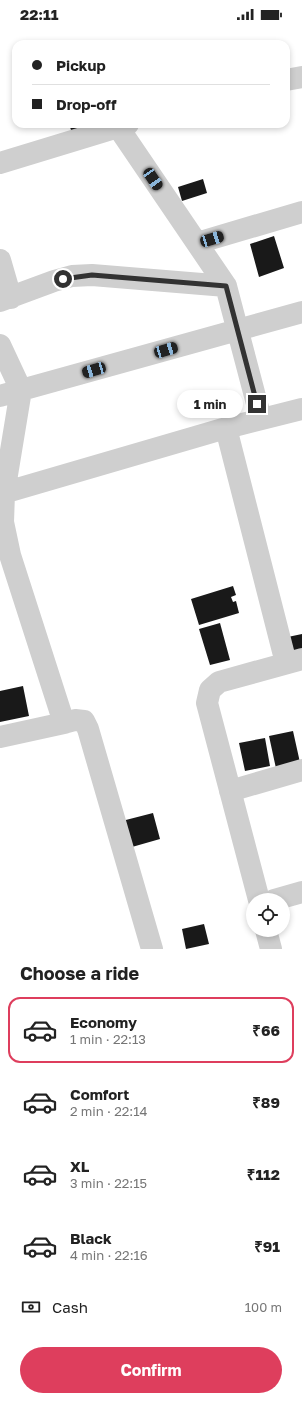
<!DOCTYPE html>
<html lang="en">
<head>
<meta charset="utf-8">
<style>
	:root { --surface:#fff; --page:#f2f2f2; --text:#222; --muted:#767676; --line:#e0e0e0; --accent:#de3e5d }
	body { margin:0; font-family:"Golos Text",sans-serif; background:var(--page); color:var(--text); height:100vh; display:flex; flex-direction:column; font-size:15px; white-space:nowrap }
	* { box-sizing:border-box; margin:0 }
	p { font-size:13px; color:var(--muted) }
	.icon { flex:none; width:22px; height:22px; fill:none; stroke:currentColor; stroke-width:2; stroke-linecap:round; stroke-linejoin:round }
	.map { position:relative; height:921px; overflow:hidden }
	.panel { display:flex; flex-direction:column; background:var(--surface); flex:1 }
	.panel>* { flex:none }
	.hud { position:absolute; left:12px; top:12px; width:278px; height:88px; border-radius:12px; box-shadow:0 2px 6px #0003; display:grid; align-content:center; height:88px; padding:0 20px; background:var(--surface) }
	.controls { position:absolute; left:246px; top:865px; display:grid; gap:8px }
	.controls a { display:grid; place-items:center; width:44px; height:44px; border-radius:50%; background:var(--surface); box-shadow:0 2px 6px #0003; font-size:20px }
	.end { position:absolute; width:18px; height:18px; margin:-9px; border:5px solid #323232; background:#fff; box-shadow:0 0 0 2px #fff }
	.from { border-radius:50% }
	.bubble { position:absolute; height:28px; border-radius:14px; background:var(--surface); box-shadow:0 2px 6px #0003; font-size:13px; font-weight:700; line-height:28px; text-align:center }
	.car { position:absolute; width:12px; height:24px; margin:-12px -6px; border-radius:5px; box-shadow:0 0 3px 1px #0007; background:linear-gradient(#222 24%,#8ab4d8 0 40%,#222 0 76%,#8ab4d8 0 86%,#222 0) }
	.hud b { display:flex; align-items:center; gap:14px; height:38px; font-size:15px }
	.hud b+b { border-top:1px solid var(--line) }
	.hud i { width:10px; height:10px; background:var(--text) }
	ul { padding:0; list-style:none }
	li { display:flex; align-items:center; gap:12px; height:66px; margin:0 8px 6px; padding:0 12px; border:2px solid transparent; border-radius:12px }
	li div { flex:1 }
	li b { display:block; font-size:15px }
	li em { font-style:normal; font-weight:700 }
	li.selected { border-color:var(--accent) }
	li>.icon { width:36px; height:36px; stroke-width:1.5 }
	h2 { padding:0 20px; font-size:18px; line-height:48px }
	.pay { display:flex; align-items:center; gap:10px; height:44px; padding:0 20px; font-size:15px }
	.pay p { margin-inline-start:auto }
	.cta { display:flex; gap:8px; margin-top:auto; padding:8px 20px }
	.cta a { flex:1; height:46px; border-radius:24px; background:var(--accent); color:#fff; font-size:16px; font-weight:700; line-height:46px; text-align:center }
	.status { display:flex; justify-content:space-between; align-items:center; height:28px; padding:0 20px; background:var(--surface); direction:ltr }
	.status svg { height:11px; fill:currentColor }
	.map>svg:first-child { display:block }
	.building { fill:#191919 }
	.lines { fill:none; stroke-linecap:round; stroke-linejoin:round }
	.minor { stroke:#cfcfcf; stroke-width:22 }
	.route { stroke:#323232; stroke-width:5 }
</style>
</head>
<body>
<div class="status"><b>22:11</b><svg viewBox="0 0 49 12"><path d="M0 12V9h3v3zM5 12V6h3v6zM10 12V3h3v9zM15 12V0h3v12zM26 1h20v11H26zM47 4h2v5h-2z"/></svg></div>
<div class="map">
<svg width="302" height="921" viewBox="0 0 302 921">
	<rect width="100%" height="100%" fill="#fff"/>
	<path class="building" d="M69 96H94L72 105Z
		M203 151 207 165 182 173 178 159Z
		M274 208 284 240 259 249 250 216Z
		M233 558 236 567 231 569 233 574 236 573 239 585 199 597 191 571Z
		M220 595 230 632 210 637 199 601Z
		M302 606V624L287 628 283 610Z
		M23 658 29 688 0 694V663Z
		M293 703 301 739 277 745 269 708Z
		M265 710 270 738 245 743 239 715Z
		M153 785 160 811 125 821 118 794Z
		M204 896 209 916 186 921 182 901Z"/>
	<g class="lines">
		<path class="minor" d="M286 52 302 49
			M118 99 226 258
			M0 135 128 96
			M197 215 302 184
			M0 232 11 270
			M0 273 54 253 72 248 92 247 226 258 261 391
			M0 317 21 362 4 465 3 494 10 527 64 695 75 692 84 693 88 701 152 921
			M0 368 302 284
			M226 400 286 635
			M0 466 226 400 302 381
			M0 709 64 695
			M230 763 302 742
			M259 872 207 675 210 662 219 654 302 631
			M274 872 302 864
			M266 902 271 921"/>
	</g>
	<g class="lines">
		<path class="route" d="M63 251 92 247 226 258 257 376"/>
	</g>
</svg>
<div class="controls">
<a><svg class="icon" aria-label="locate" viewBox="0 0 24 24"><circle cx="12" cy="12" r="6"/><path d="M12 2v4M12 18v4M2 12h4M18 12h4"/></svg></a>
</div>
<i class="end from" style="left:63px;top:251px"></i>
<i class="end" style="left:257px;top:376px"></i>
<div class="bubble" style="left:177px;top:362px;width:66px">1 min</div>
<i class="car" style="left:153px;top:151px;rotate:146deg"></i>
<i class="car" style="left:212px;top:211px;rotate:73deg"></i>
<i class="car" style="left:166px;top:322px;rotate:74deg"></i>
<i class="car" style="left:94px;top:342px;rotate:254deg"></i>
<div class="hud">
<b><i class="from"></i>Pickup</b>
<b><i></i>Drop-off</b>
</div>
</div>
<section class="panel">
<h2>Choose a ride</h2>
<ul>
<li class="selected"><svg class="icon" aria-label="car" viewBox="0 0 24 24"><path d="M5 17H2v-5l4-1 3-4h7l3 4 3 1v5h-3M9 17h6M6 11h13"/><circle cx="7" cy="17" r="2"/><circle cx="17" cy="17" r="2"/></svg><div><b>Economy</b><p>1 min · 22:13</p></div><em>₹66</em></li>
<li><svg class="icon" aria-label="car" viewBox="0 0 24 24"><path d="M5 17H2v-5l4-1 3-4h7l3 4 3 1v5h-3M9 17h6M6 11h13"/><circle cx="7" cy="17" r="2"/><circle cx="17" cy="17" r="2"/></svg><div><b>Comfort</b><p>2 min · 22:14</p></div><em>₹89</em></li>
<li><svg class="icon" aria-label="car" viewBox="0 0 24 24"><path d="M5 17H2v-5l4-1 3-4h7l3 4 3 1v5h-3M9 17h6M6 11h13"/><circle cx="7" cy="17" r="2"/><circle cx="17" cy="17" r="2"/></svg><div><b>XL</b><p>3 min · 22:15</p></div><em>₹112</em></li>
<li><svg class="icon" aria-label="car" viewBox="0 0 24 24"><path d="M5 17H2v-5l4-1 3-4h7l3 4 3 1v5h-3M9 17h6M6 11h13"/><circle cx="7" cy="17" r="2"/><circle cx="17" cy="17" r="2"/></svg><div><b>Black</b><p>4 min · 22:16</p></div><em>₹91</em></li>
</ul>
<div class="pay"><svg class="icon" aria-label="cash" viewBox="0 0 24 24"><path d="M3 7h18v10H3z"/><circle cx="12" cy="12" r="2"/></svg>Cash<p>100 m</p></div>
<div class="cta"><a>Confirm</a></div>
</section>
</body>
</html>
